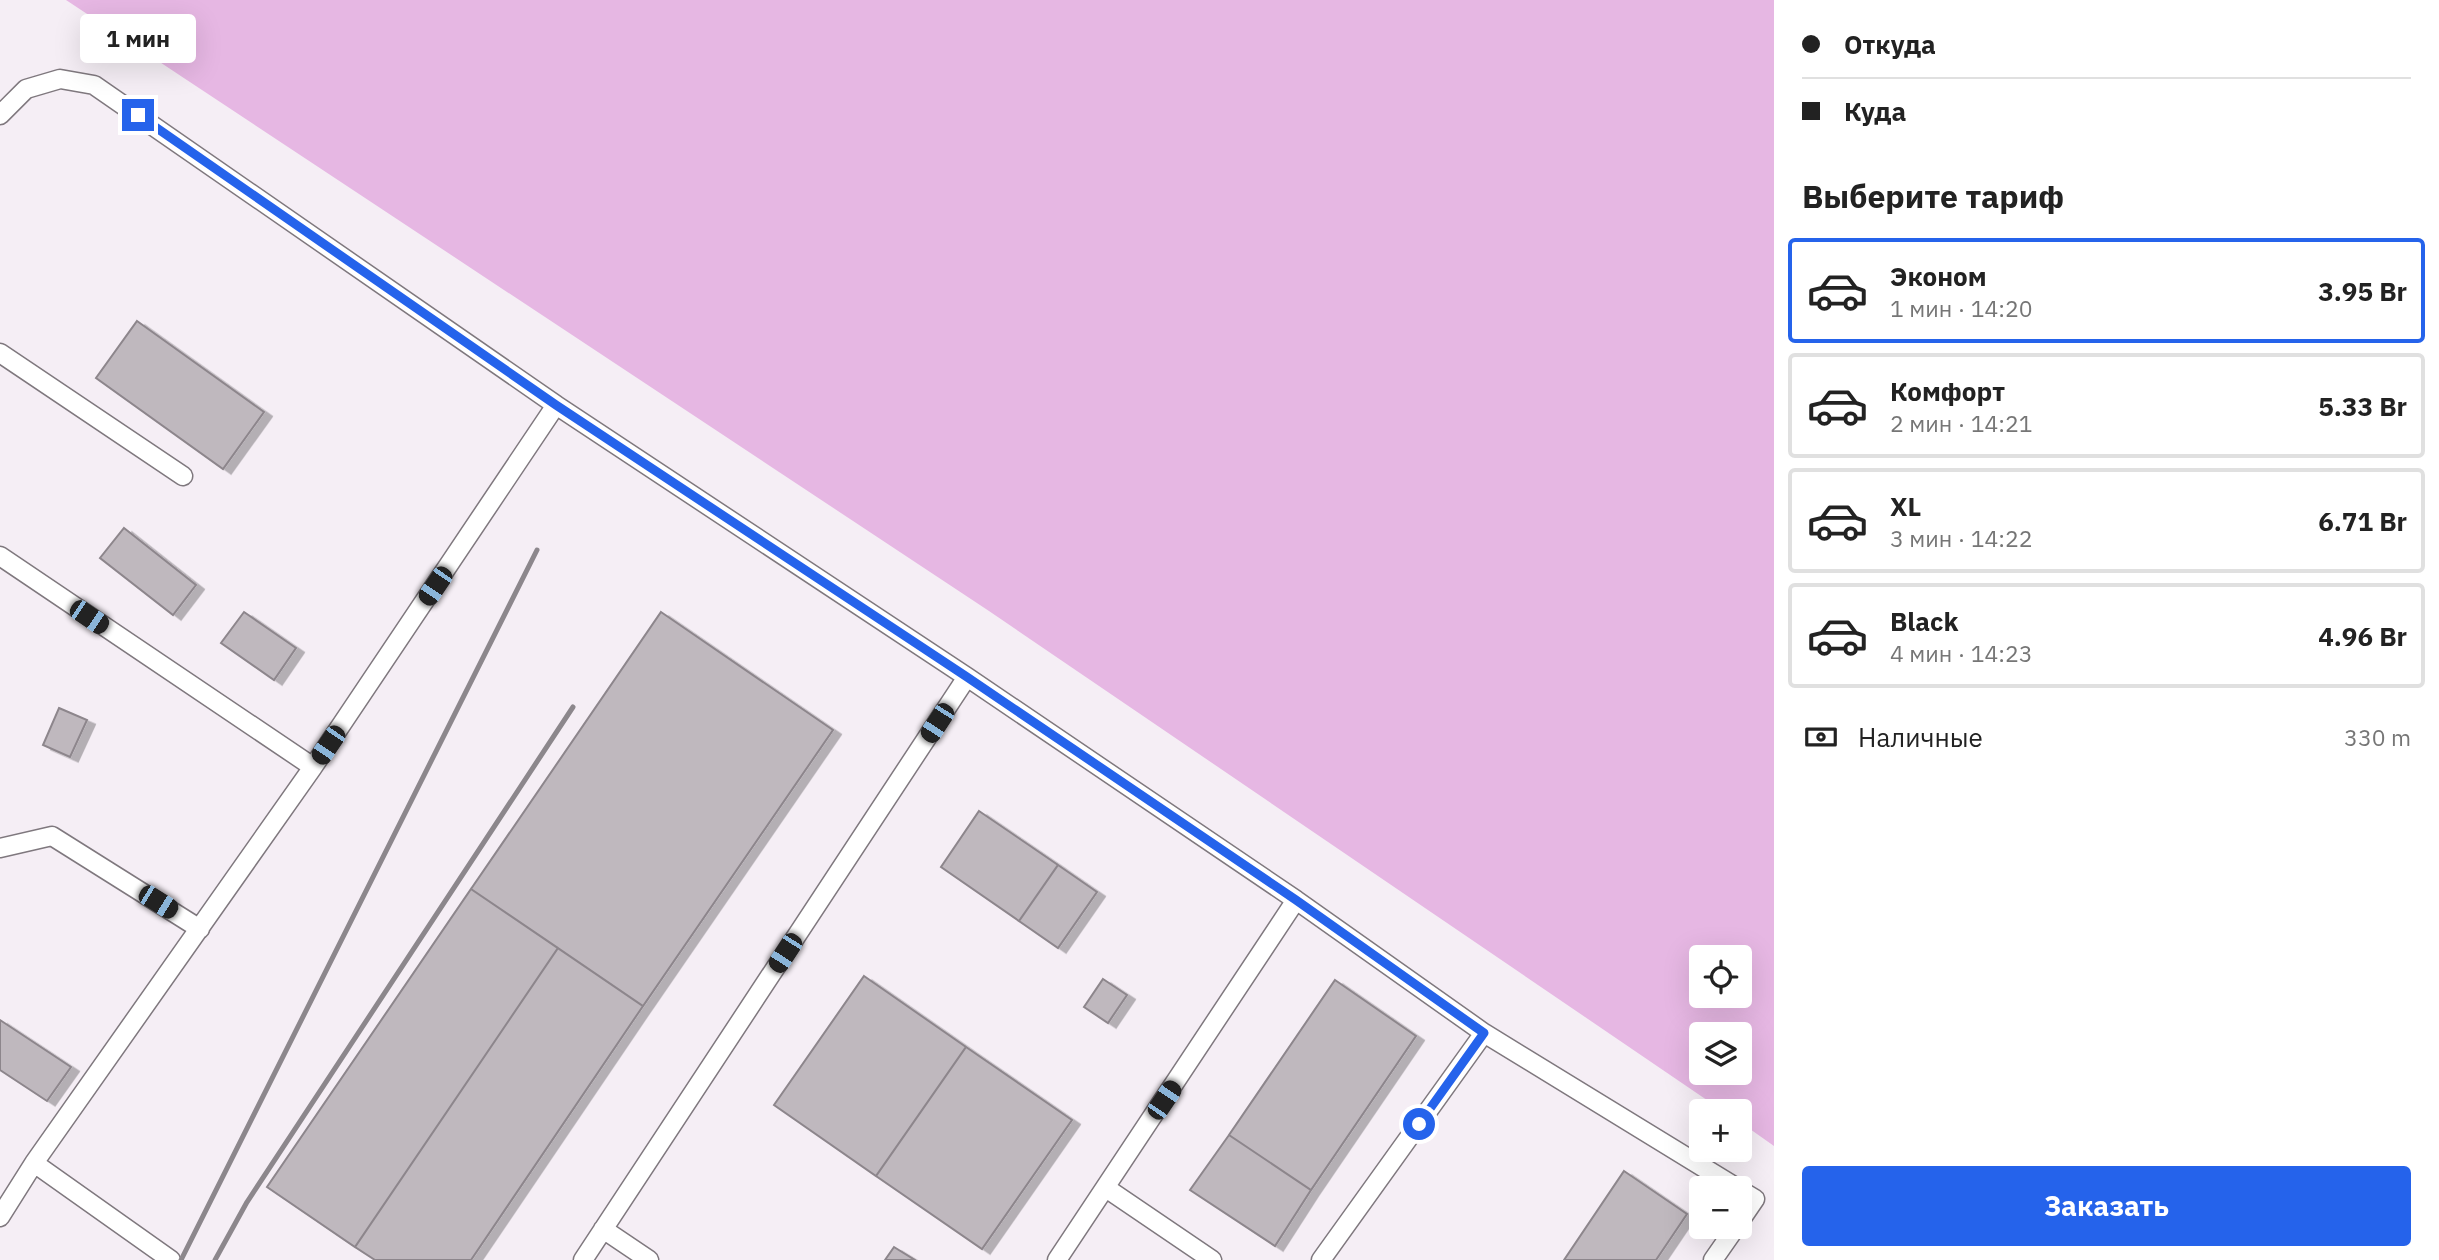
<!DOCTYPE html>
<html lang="ru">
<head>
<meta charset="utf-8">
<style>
	:root { --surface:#fff; --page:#f6f6f6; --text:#222; --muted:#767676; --line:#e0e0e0; --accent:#2563eb }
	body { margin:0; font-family:"IBM Plex Sans",sans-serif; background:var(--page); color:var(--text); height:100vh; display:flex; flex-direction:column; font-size:26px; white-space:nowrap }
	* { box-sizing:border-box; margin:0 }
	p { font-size:23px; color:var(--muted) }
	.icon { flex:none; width:38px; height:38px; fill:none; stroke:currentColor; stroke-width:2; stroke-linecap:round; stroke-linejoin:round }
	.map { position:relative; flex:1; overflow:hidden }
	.sheet { display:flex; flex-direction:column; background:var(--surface); width:665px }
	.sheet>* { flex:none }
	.banner { display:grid; align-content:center; height:154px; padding:0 28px; background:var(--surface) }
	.fabs { position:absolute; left:1689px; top:945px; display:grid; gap:14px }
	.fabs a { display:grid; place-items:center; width:63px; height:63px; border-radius:7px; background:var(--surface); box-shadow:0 7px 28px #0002; font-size:35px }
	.end { position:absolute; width:32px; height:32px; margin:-16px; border:9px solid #2563eb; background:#fff; box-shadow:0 0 0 4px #fff }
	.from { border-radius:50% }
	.bubble { position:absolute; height:49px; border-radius:7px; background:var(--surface); box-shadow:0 7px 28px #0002; font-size:23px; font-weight:700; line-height:49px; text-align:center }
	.car { position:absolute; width:21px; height:42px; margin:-21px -10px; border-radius:9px; box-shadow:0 0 5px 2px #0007; background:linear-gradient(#222 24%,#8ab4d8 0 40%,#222 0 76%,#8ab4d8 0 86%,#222 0) }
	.banner b { display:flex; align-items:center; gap:24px; height:66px; font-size:26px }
	.banner b+b { border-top:2px solid var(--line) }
	.banner i { width:18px; height:18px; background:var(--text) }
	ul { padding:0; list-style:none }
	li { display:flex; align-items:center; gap:21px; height:105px; margin:0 14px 10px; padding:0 14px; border:4px solid var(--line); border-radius:7px }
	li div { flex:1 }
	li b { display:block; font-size:26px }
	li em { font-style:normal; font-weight:700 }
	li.active { border-color:var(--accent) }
	li>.icon { width:63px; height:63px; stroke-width:1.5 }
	h2 { padding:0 28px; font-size:32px; line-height:84px }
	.pay { display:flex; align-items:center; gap:18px; height:77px; padding:0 28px; font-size:26px }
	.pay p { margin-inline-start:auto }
	.action { display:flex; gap:14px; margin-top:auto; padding:14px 28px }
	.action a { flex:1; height:80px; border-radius:7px; background:var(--accent); color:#fff; font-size:28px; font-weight:700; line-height:80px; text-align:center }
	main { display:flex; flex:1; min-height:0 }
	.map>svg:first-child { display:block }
	.green { fill:#e6b7e3; fill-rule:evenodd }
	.building { fill:#bfb8be; stroke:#8d868c; stroke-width:2; filter:url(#shadow) }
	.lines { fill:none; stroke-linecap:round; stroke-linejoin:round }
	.lane-casing { stroke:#7f787e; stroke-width:21 }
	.lane { stroke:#fff; stroke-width:18 }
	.rail { stroke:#8c878c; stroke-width:5 }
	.route { stroke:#2563eb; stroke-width:9 }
</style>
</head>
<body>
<main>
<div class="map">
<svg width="1774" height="1260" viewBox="0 0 1774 1260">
	<defs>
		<filter id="shadow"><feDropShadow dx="8" dy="4.5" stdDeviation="0" flood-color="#0004"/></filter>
	</defs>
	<rect width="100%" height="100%" fill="#f5eef5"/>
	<path class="green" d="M66 0H1774V1146L1740 1122V1111H1723L989 611ZM1740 957V996H1701V957ZM1740 1034V1073H1701V1034Z"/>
	<path class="building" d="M137 321 264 412 223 469 96 378Z
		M124 528 196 585 173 615 100 558Z
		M244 612 296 648 274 680 221 643Z
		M661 612 833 730 643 1006 471 889Z
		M59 708 87 720 70 757 43 745Z
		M979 811 1058 865 1019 921 941 867Z
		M1058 865 1097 892 1058 948 1019 921Z
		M471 889 558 948 355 1247 267 1187Z
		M558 948 643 1006 471 1260H375L355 1247Z
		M864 976 966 1047 876 1176 774 1105Z
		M1103 979 1127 995 1108 1023 1084 1007Z
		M1335 980 1416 1036 1311 1190 1229 1135Z
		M0 1020 71 1067 47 1101 0 1070Z
		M966 1047 1072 1120 982 1249 876 1176Z
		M1229 1135 1311 1190 1275 1246 1190 1190Z
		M1624 1171 1687 1214 1656 1260H1564Z
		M894 1247 915 1260H885Z"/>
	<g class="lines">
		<defs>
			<path id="lane" d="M0 115 26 89 60 79 94 85 556 405
				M0 353 183 476
				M0 556 313 767
				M0 848 52 836 200 929
				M1296 900 1484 1033 1321 1260
				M1484 1033 1737 1188
				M34 1163 171 1260
				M1106 1188 1212 1260
				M1740 1190 1755 1199 1740 1221
				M0 1217 34 1163 313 767 556 405 967 677 1296 900 1057 1260
				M603 1229 649 1260
				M583 1260 967 677
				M1713 1260 1736 1227"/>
		</defs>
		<use href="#lane" class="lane-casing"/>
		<use href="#lane" class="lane"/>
		<path class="rail" d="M181 1260 537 550
			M215 1260 247 1202 573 707"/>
	</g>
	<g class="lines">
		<path class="route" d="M138 115 556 405 967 677 1296 900 1484 1033 1419 1124"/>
	</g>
</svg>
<div class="fabs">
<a><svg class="icon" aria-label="locate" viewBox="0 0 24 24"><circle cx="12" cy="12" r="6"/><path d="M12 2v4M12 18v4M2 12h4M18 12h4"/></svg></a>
<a><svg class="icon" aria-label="layers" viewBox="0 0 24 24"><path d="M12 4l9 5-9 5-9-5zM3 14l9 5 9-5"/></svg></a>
<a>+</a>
<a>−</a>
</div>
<i class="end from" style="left:1419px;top:1124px"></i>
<i class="end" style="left:138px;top:115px"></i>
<div class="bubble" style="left:80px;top:14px;width:116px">1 мин</div>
<i class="car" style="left:435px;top:586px;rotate:214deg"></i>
<i class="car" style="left:89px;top:617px;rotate:124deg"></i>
<i class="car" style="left:937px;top:723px;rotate:213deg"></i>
<i class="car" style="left:328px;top:745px;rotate:214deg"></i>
<i class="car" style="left:158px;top:902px;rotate:122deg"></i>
<i class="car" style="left:785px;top:953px;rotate:213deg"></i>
<i class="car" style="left:1164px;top:1100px;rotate:34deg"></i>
</div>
<section class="sheet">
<div class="banner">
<b><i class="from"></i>Откуда</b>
<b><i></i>Куда</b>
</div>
<h2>Выберите тариф</h2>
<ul>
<li class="active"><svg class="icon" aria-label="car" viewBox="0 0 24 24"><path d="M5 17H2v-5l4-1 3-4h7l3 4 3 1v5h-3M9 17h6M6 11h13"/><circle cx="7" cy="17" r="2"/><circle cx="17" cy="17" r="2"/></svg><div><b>Эконом</b><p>1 мин · 14:20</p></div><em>3.95 Br</em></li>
<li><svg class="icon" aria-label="car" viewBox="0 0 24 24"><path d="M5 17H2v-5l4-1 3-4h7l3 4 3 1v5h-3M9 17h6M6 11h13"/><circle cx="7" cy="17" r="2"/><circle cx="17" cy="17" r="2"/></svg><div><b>Комфорт</b><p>2 мин · 14:21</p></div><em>5.33 Br</em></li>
<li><svg class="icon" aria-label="car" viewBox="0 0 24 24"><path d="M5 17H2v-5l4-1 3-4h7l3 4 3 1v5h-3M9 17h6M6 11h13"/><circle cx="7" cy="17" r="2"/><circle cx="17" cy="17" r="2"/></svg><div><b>XL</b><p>3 мин · 14:22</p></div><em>6.71 Br</em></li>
<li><svg class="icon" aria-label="car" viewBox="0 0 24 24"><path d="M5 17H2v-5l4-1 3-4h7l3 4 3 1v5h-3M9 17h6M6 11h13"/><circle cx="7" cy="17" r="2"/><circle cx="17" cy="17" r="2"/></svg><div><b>Black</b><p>4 мин · 14:23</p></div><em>4.96 Br</em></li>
</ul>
<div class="pay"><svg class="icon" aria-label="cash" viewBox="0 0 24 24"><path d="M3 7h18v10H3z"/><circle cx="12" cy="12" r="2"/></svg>Наличные<p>330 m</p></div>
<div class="action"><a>Заказать</a></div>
</section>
</main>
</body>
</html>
